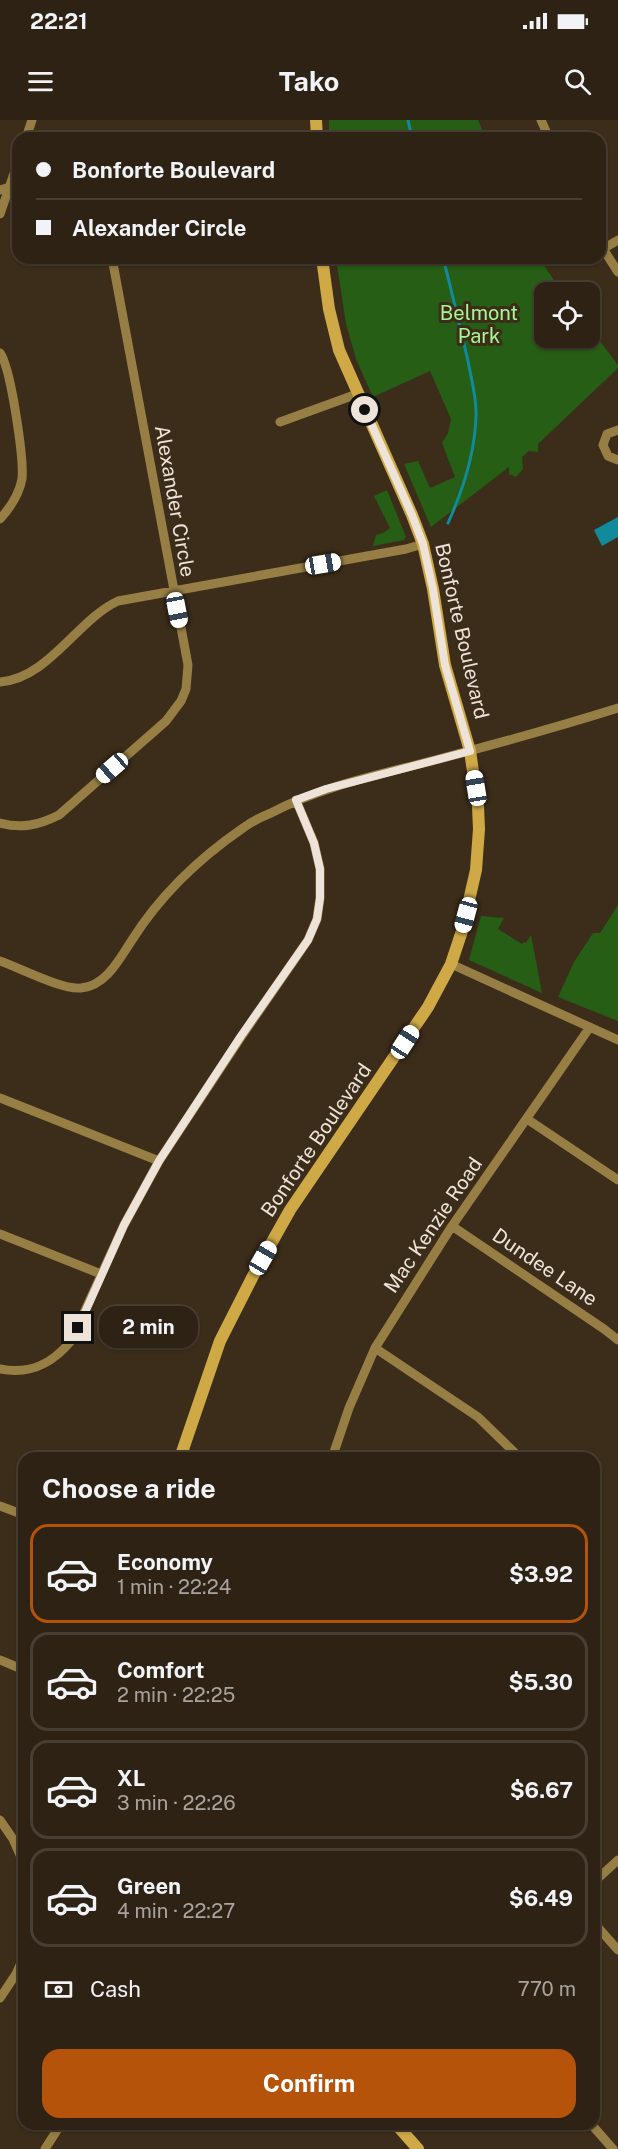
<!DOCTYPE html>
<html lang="en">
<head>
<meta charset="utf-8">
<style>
	:root { --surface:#2d2214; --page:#352a1d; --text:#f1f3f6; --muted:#a7a4a0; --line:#483f34; --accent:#b45309 }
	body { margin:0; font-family:"Public Sans",sans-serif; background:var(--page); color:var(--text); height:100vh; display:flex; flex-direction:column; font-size:22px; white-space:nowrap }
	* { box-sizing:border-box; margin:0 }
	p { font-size:20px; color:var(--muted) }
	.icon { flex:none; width:33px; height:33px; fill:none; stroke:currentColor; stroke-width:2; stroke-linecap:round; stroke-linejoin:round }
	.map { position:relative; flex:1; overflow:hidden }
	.sheet { position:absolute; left:18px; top:1332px; width:582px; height:678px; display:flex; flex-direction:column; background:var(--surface); border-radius:18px; box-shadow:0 2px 4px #0004,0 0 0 2px var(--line) }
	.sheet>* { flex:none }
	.guide { position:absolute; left:12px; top:12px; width:594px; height:132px; border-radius:18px; box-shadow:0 2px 4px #0004,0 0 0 2px var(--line); display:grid; align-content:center; height:132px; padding:0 24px; background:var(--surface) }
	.buttons { position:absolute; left:534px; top:162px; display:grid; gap:12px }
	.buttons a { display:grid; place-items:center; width:66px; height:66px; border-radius:12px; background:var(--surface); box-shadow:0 2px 4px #0004,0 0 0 2px var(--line); font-size:30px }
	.end { position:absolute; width:27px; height:27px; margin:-14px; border:8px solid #ede3d8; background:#111; box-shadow:0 0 0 3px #111 }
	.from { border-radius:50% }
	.bubble { position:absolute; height:42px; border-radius:18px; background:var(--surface); box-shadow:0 2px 4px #0004,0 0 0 2px var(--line); font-size:20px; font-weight:700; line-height:42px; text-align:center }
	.car { position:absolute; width:18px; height:36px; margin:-18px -9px; border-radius:8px; box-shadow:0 0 4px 2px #0007; background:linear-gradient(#fff 24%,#345 0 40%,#fff 0 76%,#345 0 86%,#fff 0) }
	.guide b { display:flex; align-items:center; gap:21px; height:57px; font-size:22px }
	.guide b+b { border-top:2px solid var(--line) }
	.guide i { width:15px; height:15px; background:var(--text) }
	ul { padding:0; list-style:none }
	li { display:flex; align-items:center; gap:18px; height:99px; margin:0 12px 9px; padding:0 12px; border:3px solid var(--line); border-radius:18px }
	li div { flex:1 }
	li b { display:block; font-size:22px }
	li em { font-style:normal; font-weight:700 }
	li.active { border-color:var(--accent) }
	li>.icon { width:54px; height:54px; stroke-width:1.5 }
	h2 { padding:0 24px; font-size:27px; line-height:72px }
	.pay { display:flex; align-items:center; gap:15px; height:66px; padding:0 24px; font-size:22px }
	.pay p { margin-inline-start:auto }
	.button { display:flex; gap:12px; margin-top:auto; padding:12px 24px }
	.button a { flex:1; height:69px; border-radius:18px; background:var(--accent); color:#fff; font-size:24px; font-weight:700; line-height:69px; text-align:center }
	.status { display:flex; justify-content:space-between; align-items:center; height:42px; padding:0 30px; background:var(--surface); direction:ltr }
	.status svg { height:16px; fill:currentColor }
	header { display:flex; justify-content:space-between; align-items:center; height:78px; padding:0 24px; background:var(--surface); font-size:27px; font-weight:700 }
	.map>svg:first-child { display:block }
	.green { fill:#255e14 }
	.water { fill:#118a9b }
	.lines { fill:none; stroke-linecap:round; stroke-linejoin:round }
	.stream { stroke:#118a9b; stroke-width:3 }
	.street { stroke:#967e44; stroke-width:9 }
	.secondary { stroke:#cfa946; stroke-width:12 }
	.route { stroke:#ede3d8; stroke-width:8 }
	.labels { text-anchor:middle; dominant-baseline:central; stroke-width:6; stroke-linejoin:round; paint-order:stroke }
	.park-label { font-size:20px; fill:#a6f693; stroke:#3c2d1a }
	.street-label { font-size:20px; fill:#ede3d8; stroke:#3c2d1a }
</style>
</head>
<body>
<div class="status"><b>22:21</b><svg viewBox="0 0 49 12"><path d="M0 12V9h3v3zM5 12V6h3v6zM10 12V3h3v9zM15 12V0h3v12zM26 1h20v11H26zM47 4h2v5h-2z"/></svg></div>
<header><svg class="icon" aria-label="menu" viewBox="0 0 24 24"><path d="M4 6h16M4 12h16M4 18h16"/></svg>Tako<svg class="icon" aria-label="search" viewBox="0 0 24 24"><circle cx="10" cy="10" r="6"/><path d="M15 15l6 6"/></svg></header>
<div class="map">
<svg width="618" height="2029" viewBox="0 0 618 2029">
	<rect width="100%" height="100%" fill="#3c2d1a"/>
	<path class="green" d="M329 0H478L486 18H329Z
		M336 138H539L562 172H544V218H590V208L618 245V248L538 324V332L529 331 522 337 523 349 516 357 509 354V347L431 407 404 344 418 341 430 368 455 357 442 323 448 313 451 299 430 251 373 277 356 239 346 204Z
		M387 370 406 417 404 420 373 426 376 415 383 413 390 408 374 376Z
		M618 785V901L558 877 574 842 593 813H600Z
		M481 796 504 798 498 809 522 824 524 822 526 823 531 815 542 873 469 840Z"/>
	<path class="water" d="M618 397V417L602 426 594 410Z"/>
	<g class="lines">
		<path class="stream" d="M408 0 412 18
			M443 138C452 172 460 207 468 241 471 259 477 278 476 296 475 332 463 370 448 403"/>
		<path class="street" d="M541 0 549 18
			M26 18 32 0
			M0 70 10 67H18
			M0 94 18 42
			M600 124 618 152
			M603 129 618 120
			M0 233C11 248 24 339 22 359 19 375 10 388 0 399
			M280 302 357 274
			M618 310 607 314 603 325 608 336 618 340
			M0 562C49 558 77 500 118 481L406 429 423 424
			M0 703C22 709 39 705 59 695L166 601 181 581 186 569 188 545 112 138
			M0 841C20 848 62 870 81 868 106 866 120 838 132 820 161 774 198 739 243 708 251 702 261 697 271 693 322 666 379 655 435 640 496 624 557 607 618 588
			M451 844 618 920
			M0 978 159 1041
			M527 999 618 1060
			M452 1106 604 1209 618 1220
			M0 1114 101 1154
			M375 1228 478 1297 514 1332 518 1338
			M0 1249C30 1255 52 1244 71 1221L124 1105 159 1041 241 917 308 820 317 799 320 778V749L314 723 296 680
			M332 1338 349 1288 375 1228 452 1106 590 907
			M0 1386 24 1395
			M0 1540 24 1550
			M0 1700 13 1719 24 1744
			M594 1762 618 1740
			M594 1803 618 1830
			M0 1878 16 1854 24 1836
			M591 2004 613 2029
			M45 2029 61 2004"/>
		<path class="secondary" d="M316 0 317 18
			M180 1338 220 1221 254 1154 290 1090 428 887 451 844 462 811 476 750 479 709 478 686 470 631 445 545 433 469 423 424 412 395 339 230 329 189 322 138
			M396 2004 418 2029"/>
	</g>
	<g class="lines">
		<path class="route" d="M78 1208 124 1105 159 1041 241 916 308 820 317 799 320 778V749L314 723 296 680 326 669 470 631 445 545 433 469 423 424 412 395 365 290"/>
	</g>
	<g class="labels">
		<g class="park-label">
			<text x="479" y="193">Belmont<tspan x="479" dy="23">Park</tspan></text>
		</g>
		<g class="street-label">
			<text transform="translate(175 381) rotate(80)">Alexander Circle</text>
			<text transform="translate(462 511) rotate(77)">Bonforte Boulevard</text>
			<text transform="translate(316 1020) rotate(-56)">Bonforte Boulevard</text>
			<text transform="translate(433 1105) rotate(-56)">Mac Kenzie Road</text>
			<text transform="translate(545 1147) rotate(34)">Dundee Lane</text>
		</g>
	</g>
</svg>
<div class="buttons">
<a><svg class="icon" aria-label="locate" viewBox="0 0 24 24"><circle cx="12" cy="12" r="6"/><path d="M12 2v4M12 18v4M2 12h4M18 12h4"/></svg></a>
</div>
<i class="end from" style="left:365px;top:290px"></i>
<i class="end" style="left:78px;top:1208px"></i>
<div class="bubble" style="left:99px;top:1186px;width:99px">2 min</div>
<i class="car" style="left:323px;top:444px;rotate:80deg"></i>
<i class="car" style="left:177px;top:490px;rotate:169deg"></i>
<i class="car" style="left:112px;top:648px;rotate:229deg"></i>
<i class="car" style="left:476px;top:668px;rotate:351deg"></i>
<i class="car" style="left:466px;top:795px;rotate:195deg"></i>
<i class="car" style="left:405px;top:922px;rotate:33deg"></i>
<i class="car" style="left:263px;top:1138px;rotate:30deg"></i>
<div class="guide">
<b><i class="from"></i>Bonforte Boulevard</b>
<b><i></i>Alexander Circle</b>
</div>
<section class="sheet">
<h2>Choose a ride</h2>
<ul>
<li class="active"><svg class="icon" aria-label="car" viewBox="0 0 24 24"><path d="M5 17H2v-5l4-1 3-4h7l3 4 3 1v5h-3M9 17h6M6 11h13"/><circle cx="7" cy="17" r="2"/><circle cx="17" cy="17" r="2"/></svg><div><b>Economy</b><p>1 min · 22:24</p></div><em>$3.92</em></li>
<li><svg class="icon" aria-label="car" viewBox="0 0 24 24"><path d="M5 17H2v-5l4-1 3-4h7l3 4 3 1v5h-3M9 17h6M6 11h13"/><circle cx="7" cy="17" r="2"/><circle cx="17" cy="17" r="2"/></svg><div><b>Comfort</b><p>2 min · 22:25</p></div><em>$5.30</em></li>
<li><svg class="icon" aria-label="car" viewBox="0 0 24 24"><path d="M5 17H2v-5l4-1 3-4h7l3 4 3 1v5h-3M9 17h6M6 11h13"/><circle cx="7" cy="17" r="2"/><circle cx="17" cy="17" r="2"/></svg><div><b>XL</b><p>3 min · 22:26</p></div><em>$6.67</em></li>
<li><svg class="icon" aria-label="car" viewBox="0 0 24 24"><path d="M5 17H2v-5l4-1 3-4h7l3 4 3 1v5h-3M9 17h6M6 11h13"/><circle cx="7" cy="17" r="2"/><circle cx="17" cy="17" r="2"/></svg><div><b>Green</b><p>4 min · 22:27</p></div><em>$6.49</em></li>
</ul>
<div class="pay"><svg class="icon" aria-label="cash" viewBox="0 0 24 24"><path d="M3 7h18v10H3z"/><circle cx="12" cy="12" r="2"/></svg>Cash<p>770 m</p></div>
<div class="button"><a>Confirm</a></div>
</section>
</div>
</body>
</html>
